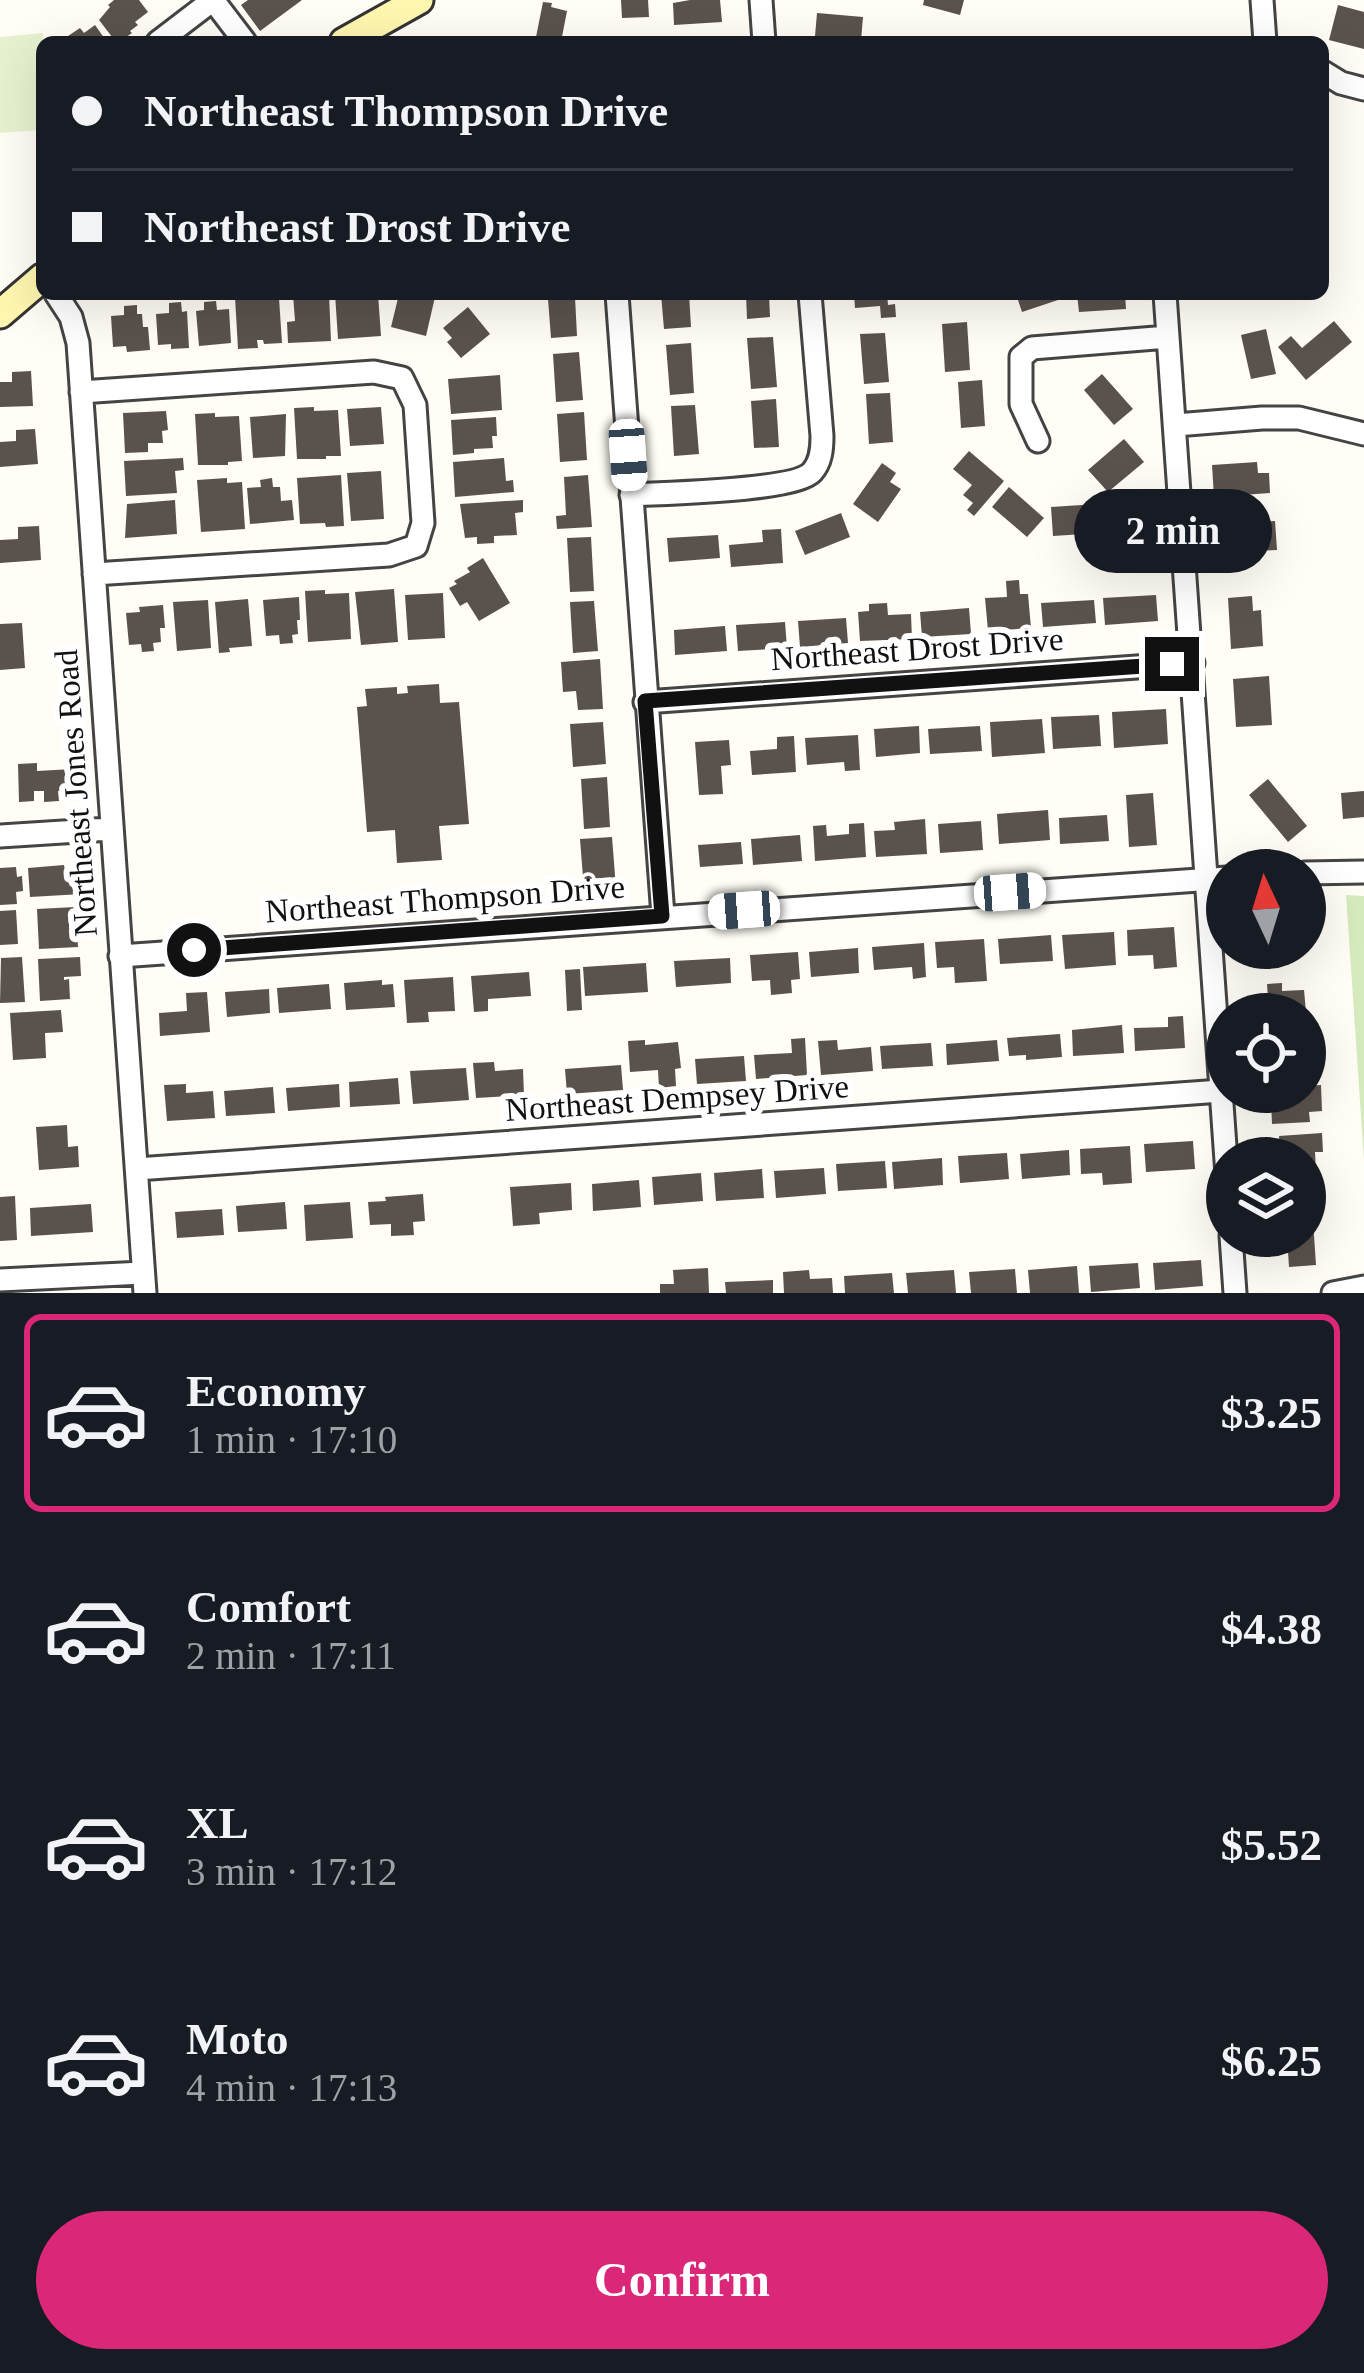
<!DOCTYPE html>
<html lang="en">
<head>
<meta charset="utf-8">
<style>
	:root { --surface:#171b24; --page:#20242c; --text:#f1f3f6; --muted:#9ea1a6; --line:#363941; --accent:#db2777 }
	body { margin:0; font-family:"Times New Roman",serif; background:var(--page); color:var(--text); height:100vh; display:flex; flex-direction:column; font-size:45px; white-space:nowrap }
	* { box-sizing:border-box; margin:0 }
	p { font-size:39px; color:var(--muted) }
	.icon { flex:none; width:66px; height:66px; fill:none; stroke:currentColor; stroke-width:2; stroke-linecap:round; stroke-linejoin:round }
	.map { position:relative; height:1293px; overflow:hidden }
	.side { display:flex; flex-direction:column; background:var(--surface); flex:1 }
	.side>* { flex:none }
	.hud { position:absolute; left:36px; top:36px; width:1293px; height:264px; border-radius:18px; box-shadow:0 12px 48px #0002; display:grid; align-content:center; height:264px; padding:0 36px; background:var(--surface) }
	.needle { width:78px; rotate:356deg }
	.fabs { position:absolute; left:1206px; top:849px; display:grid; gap:24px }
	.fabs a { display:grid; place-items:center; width:120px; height:120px; border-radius:50%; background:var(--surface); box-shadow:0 12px 48px #0002; font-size:60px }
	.end { position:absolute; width:54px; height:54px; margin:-27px; border:15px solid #111; background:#fff; box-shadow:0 0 0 6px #fff }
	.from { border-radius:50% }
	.bubble { position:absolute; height:84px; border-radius:42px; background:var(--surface); box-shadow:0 12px 48px #0002; font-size:39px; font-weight:700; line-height:84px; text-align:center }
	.car { position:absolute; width:36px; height:72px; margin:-36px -18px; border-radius:15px; box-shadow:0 0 9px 3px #0007; background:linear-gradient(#fff 24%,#345 0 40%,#fff 0 76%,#345 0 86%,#fff 0) }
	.hud b { display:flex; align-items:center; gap:42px; height:114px; font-size:45px }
	.hud b+b { border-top:3px solid var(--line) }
	.hud i { width:30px; height:30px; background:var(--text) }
	ul { padding:21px 0 0; list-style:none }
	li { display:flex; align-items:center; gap:36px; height:198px; margin:0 24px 18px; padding:0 12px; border:6px solid transparent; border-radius:18px }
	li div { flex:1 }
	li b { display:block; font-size:45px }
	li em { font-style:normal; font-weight:700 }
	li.active { border-color:var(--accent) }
	li>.icon { width:108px; height:108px; stroke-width:1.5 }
	.cta { display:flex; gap:24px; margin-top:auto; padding:24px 36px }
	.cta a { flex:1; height:138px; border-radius:72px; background:var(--accent); color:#fff; font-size:48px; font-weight:700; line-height:138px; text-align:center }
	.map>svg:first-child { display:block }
	.green { fill:#d5ebbd }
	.pitch { fill:#e6f2cf }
	.building { fill:#5a524d }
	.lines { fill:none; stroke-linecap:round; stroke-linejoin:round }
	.minor-casing { stroke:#444; stroke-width:27 }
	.secondary-casing { stroke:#333; stroke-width:33 }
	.minor { stroke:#fff; stroke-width:21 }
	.secondary { stroke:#fff6b0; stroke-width:27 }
	.route { stroke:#111; stroke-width:15 }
	.labels { text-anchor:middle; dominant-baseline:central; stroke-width:12; stroke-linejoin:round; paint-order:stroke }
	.street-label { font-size:33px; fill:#111; stroke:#fff }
</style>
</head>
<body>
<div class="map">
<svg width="1364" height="1293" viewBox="0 0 1364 1293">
	<rect width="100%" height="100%" fill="#fffdf5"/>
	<path class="green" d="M1346 895 1364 896V1160Z"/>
	<path class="pitch" d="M43 33 42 130 0 133V37Z"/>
	<path class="building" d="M114 0H139L148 12 135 22 138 25 130 31 132 33 119 42H116L99 20 110 7 108 5Z
		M248 0H302L260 31 241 5Z
		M621 0H648L649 17 622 18Z
		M690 0H720L722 22 674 25 673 3Z
		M924 0H964L960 15 923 5Z
		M543 2 552 3 551 7 567 11 561 42H535Z
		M1338 5 1364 12V49L1329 40Z
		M817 13 863 17 861 41 815 36Z
		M95 25 107 42H68L65 38 80 28 84 33Z
		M293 294H329L331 341 288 343 287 322 295 321Z
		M335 294H378L381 336 338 339Z
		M399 294 435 297 426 336 391 327Z
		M661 294H689L691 327 664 329Z
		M746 294H769L770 317 747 319Z
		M854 294H887L888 305 895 304 896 317 881 318 880 306 855 308Z
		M1016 294H1073V295L1022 312Z
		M1077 294H1125L1126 309 1079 312Z
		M264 295V299L279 298 282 343 264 344 263 340H257L258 348 238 349 235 297Z
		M575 297 577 336 551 338 548 299Z
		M216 301 217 310 229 309 231 343 199 346 196 311 204 310V302Z
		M181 302 182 312 187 311 189 348 171 349V344L158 345 156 314 169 313V303Z
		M137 305V314H142L143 327H148L150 350 127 352 126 346 113 347 111 316 124 315V306Z
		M468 307 490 334 461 358 447 342 452 338 443 328Z
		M1334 321 1352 342 1306 380 1278 347 1291 336 1302 348Z
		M967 322 970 370 945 372 942 324Z
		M1266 329 1276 374 1251 379 1241 335Z
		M885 333 889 382 864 384 860 334Z
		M773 337 777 387 751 389 747 338Z
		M691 343 694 393 670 395 666 345Z
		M579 352 583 400 556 402 553 354Z
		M31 371 33 406 0 407V382H12V372Z
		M1102 374 1133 409 1114 425 1084 390Z
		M500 375 502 410 451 414 448 379Z
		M982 380 985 426 961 428 958 382Z
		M890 393 893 442 869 444 866 394Z
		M776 399 779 447 754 448 751 401Z
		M695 405 699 454 674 456 671 406Z
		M314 407V411L338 410 341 456H326V459H297L294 408Z
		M381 407 384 444 350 446 347 409Z
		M166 411 168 430 162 431 163 443H148V452L125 453 123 413Z
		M584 412 587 460 560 462 557 414Z
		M215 413V417L239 416 242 461 228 462V465H198L195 414Z
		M286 414 285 456 253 458 250 417Z
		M496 417 497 436H492L493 448 474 449V453L453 455 451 420Z
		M35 429 38 464 0 467V442L16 441V430Z
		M1124 439 1144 462 1108 492 1088 470Z
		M969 451 1004 481 974 516 967 510 973 503 963 495 972 485 953 469Z
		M183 458 184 470 175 471 177 493 126 496 124 461Z
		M504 458 506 481 513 480 514 492 455 497 453 462Z
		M1257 462 1258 473H1269L1270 493 1214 497 1212 465Z
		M882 463 896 473 890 482 901 489 878 522 853 504Z
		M381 471 384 519 351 521 347 473Z
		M341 475 344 526 326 527 325 523 300 524 297 478Z
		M588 475 592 527 557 529 556 516 566 515 564 477Z
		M227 478V483L242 482 245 529 201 532 197 480Z
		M272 478 273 487H280L281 501 292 500 294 520 250 524 247 488 261 487 260 480Z
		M1009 487 1044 518 1027 537 992 507Z
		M175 500 177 534 125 538 127 504Z
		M523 500V512L515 513 517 535 494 536V543L477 544V537L465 538 460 504Z
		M1097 504 1099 533 1053 536 1051 507Z
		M1251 508 1252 522 1275 521 1277 550 1235 552 1233 509Z
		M841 513 850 537 805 555 795 531Z
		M39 526 41 560 0 563V540L18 539V527Z
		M781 529 783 563 731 567 729 545 763 542 762 530Z
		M718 535 720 558 669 562 667 538Z
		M591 537 594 591 570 592 567 538Z
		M483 558 510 603 479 621 467 602 460 606 449 588 457 584 454 581 470 572 467 568Z
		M1019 580 1020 594H1028L1031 628 988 631 985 598 1007 597 1006 581Z
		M394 589 398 642 361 645 355 592Z
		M325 590V594L349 593 351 639 308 642 305 591Z
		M443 593 445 638 408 640 405 595Z
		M1156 595 1158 621 1105 625 1103 598Z
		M1252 596 1253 611 1261 610 1263 646 1231 649 1228 598Z
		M299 597 300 620H297L298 634 292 635 293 643 280 644 279 635 266 636 263 600Z
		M248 599 252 646 229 648 230 652 219 653 215 602Z
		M208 600 211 648 177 651 173 602Z
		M1094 600 1096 623 1043 627 1041 603Z
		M594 601 598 651 573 653 570 602Z
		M887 603 888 615 911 614 912 639 860 641 858 612 869 611V604Z
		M163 605 165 628H160L161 642 153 643 154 651 142 652 141 644 129 645 126 613 140 612 139 607Z
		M969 608 971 634 922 637 920 612Z
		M846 618 848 643 800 647 798 621Z
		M785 622 787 648 738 651 736 625Z
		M22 623 25 668 0 670V624Z
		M725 626 727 651 675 655 674 630Z
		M600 659 603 709 578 710 576 691 563 692 561 662Z
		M1269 676 1272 725 1236 727 1233 679Z
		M439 684 440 703 459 702 469 824 439 826 442 860 397 863 395 830 367 832 357 707 367 706 365 689 397 687V694L408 693 407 686Z
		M1166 709 1168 744 1114 748 1112 712Z
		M1099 715 1101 746 1053 749 1051 717Z
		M1042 719 1045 753 992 757 990 722Z
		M603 722 606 764 573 767 570 724Z
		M919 726 920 753 876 757 874 729Z
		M980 726 982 751 930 754 928 729Z
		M858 735 860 770 845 771 844 762 807 765 805 738Z
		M794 736 796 772 752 775 750 751 777 749V737Z
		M729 740 731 765 721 766 723 794 699 795 695 742Z
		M37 763V771L73 769 74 790 58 791 59 801 44 802V791H34V801L19 802 18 764Z
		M607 777 610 827 584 829 581 779Z
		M1268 779 1307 826 1288 842 1249 795Z
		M1364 791V817L1343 819 1341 793Z
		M1153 793 1157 845 1129 847 1126 795Z
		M1048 810 1050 840 999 844 997 814Z
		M1107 815 1109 841 1060 844 1059 818Z
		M925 819 927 854 876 857 874 831 895 830 894 822Z
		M981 821 983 850 940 853 938 824Z
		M864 823 866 857 815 861 813 826 826 825 827 836 849 834V824Z
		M800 835 802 861 753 865 751 839Z
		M612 837 616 888 584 890 580 839Z
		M741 842 743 864 700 867 698 845Z
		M64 865 65 871 80 870 82 894 30 897 28 868Z
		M16 867 17 877 22 876 23 891 16 892 17 904 0 905V868Z
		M75 907V918H69V928H77L78 947 39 949 37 909Z
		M16 910 18 944 0 945V911Z
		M1174 927 1177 967 1154 969 1153 955 1128 956 1127 930Z
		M1114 932 1116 965 1065 969 1062 935Z
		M1051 935 1053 961 1000 964 998 939Z
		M984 939 987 981 955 983 954 967 937 968 935 942Z
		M924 943 926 977 913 979 912 967 874 970 872 947Z
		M858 948 859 973 811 977 809 952Z
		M1260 948H1287L1288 963 1261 965Z
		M798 952 800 979 791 980 792 993 771 995 770 980 752 981 750 955Z
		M22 957 25 1002 0 1003 1 958Z
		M80 957 81 976 64 977V980L69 979 70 999 40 1001 38 959Z
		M730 958 731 983 676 987 674 961Z
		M646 963 648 992 585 996 583 967Z
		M580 969 582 1010 567 1011 565 970Z
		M529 972 531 996 488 999V1011L474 1012 471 976Z
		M453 977 455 1011 428 1012 429 1022 407 1023 404 980Z
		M382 980V985L393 984 395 1007 346 1010 344 983Z
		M1282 983V991L1304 990 1306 1012 1269 1014 1267 984Z
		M329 984 331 1009 279 1013 277 988Z
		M269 989 270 1013 227 1017 225 992Z
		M207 992 210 1032 160 1036 159 1013 187 1011 186 993Z
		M61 1010 63 1032 45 1033 46 1058 13 1060 10 1013Z
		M1183 1016 1185 1048 1135 1051 1134 1028 1168 1027V1017Z
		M1122 1025 1124 1053 1073 1056 1072 1030Z
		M1060 1034 1062 1057 1026 1060V1055L1009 1056 1007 1038Z
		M805 1038 807 1075 756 1079 754 1055 792 1053 791 1039Z
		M645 1040V1045L678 1042 681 1068 675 1069 676 1086 659 1088 658 1070 630 1072 628 1041Z
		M837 1040 838 1050 871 1047 873 1071 821 1075 818 1041Z
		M997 1040 999 1061 947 1065 946 1044Z
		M931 1043 933 1066 882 1069 880 1046Z
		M744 1056 746 1081 697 1084 695 1059Z
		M494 1062 495 1071 523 1069 524 1095 476 1098 473 1063Z
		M621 1065 623 1090 567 1094 565 1069Z
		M466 1068 469 1100 413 1104 410 1071Z
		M398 1078 400 1104 350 1107 349 1082Z
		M186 1084V1093L213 1091 215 1118 167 1121 164 1085Z
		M339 1084 340 1107 288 1111 286 1088Z
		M1321 1085 1322 1111 1309 1112 1310 1122 1272 1124 1271 1101 1280 1100V1092H1305V1086Z
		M273 1087 275 1113 226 1116 224 1091Z
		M67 1125 68 1147 78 1146 79 1167 39 1170 36 1127Z
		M1322 1133 1323 1152H1315L1317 1191H1305V1158H1281L1279 1136Z
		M1193 1141 1195 1169 1146 1172 1144 1144Z
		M1130 1146 1132 1183 1103 1185 1102 1173 1081 1174 1080 1149Z
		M1069 1150 1070 1175 1022 1179 1020 1154Z
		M1007 1153 1009 1179 960 1183 958 1156Z
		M942 1158 943 1185 894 1189 892 1162Z
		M885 1161 887 1188 838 1191 836 1164Z
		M824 1168 826 1194 776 1198 774 1171Z
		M762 1169 764 1198 716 1201 714 1173Z
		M701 1173 703 1201 654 1205 652 1177Z
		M639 1180 641 1207 593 1211 592 1184Z
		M571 1183 572 1210 539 1213 540 1224 513 1226 510 1187Z
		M423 1194 425 1221 413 1222 414 1235 391 1236V1224L370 1225 368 1202 386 1201 385 1197Z
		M15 1196 17 1240 0 1241V1197Z
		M285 1202 287 1229 238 1232 236 1206Z
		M350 1202 353 1238 306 1241 304 1205Z
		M91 1204 93 1232 31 1236 30 1208Z
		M1312 1206 1316 1265 1289 1267 1287 1236H1305V1207Z
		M222 1209 224 1235 177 1238 175 1212Z
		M1201 1260 1203 1286 1155 1290 1153 1263Z
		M1138 1263 1140 1288 1091 1292 1089 1266Z
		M1077 1266 1079 1293H1030L1028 1270Z
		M708 1268 709 1293H660V1284H674L673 1270Z
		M1015 1269 1017 1293H971L969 1272Z
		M809 1270 810 1279 832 1278 833 1293H784L783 1272Z
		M954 1270 956 1293H908L906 1273Z
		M892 1273 894 1293H845L844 1276Z
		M773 1280V1293H726L725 1282Z"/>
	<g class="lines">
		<defs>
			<path id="minor" d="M213 0 245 42
				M761 0 764 42
				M1262 0 1265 42
				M158 42 213 0
				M1323 72 1341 83 1364 89
				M56 294 71 317 78 343 145 1293
				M617 294 663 916
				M1165 294 1227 1175
				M81 392 374 372 402 378 415 405 423 523 416 546 389 555 94 574
				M1176 425 1262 418H1299L1364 434
				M1038 441 1021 404V357L1032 348 1168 337
				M631 495C664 493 794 491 812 472 821 462 822 449 822 436L810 294
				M645 702 1193 663
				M0 836 110 829
				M1305 873 1364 872
				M120 956 1227 878
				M137 1169 1221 1091
				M1231 1236 1235 1293
				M0 1280 143 1273
				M1333 1293 1364 1287"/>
			<path id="secondary" d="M344 42 419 0
				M0 314 42 278"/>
		</defs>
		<use href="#minor" class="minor-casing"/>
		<use href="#secondary" class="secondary-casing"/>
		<use href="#minor" class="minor"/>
		<use href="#secondary" class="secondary"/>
	</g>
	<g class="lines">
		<path class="route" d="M194 950 662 916 645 701 1172 664"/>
	</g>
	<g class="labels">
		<g class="street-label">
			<text transform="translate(917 649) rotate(-4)">Northeast Drost Drive</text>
			<text transform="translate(76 793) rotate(-94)">Northeast Jones Road</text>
			<text transform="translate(445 899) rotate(-4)">Northeast Thompson Drive</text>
			<text transform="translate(677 1098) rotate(-4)">Northeast Dempsey Drive</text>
		</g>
	</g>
</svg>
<div class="fabs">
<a><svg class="needle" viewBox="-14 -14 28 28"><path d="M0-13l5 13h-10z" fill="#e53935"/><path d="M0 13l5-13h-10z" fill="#9ea1a6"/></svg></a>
<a><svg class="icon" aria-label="locate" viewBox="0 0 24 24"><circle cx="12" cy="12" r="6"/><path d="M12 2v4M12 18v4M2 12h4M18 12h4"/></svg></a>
<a><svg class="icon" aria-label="layers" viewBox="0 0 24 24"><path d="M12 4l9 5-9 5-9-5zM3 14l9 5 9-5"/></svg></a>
</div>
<i class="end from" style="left:194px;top:950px"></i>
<i class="end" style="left:1172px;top:664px"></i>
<div class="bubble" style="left:1074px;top:489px;width:198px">2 min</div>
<i class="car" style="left:628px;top:455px;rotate:176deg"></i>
<i class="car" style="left:1010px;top:892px;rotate:86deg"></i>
<i class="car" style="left:744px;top:910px;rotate:266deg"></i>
<div class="hud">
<b><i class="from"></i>Northeast Thompson Drive</b>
<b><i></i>Northeast Drost Drive</b>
</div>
</div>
<section class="side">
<ul>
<li class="active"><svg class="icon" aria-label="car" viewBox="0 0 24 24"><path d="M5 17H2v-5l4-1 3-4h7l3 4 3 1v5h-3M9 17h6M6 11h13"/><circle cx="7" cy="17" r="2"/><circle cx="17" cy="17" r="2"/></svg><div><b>Economy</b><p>1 min · 17:10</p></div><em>$3.25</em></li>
<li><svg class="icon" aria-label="car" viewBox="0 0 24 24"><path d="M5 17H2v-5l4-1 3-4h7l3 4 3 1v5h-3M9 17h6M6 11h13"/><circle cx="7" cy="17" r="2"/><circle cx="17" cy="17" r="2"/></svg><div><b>Comfort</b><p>2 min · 17:11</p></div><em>$4.38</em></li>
<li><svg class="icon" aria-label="car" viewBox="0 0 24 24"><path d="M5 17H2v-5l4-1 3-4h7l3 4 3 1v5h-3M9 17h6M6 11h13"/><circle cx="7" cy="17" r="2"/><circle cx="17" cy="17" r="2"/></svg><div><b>XL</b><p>3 min · 17:12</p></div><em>$5.52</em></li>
<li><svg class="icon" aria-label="car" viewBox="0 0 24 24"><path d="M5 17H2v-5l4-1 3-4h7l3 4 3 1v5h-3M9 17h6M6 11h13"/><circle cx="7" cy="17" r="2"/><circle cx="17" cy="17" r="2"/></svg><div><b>Moto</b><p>4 min · 17:13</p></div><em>$6.25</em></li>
</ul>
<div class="cta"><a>Confirm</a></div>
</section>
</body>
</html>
